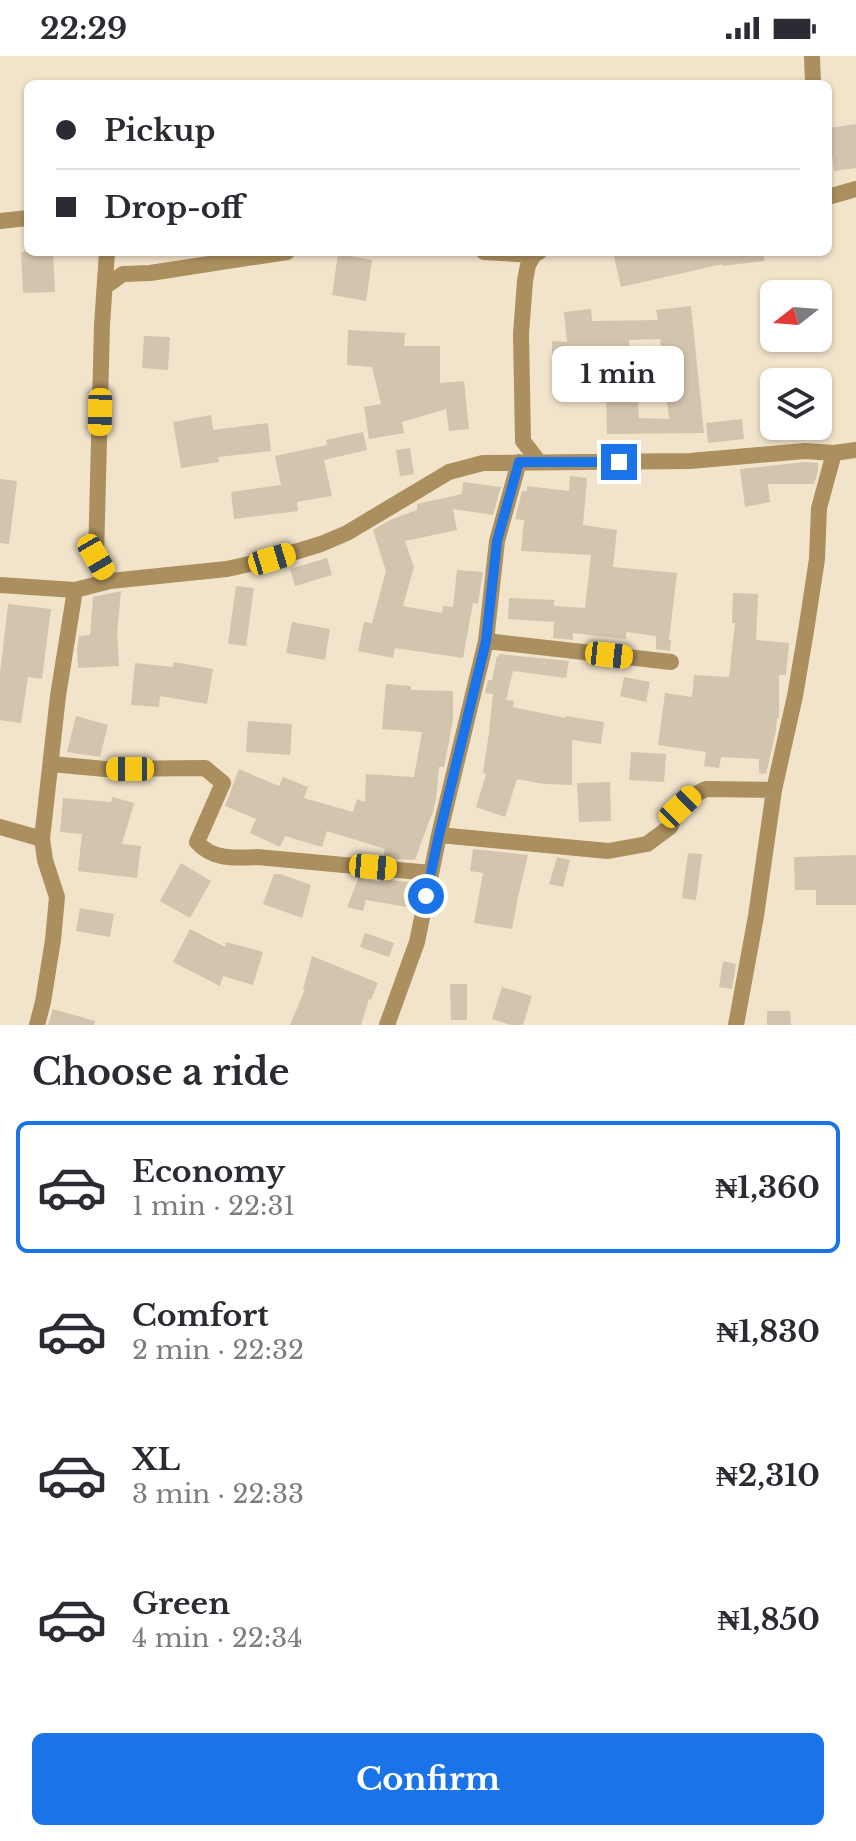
<!DOCTYPE html>
<html lang="en">
<head>
<meta charset="utf-8">
<style>
	:root { --surface:#fff; --page:#f7f7f7; --text:#2b2b33; --muted:#7c7c81; --line:#e1e1e2; --accent:#1a73e8 }
	body { margin:0; font-family:"Libre Baskerville",serif; background:var(--page); color:var(--text); height:100vh; display:flex; flex-direction:column; font-size:30px; white-space:nowrap }
	* { box-sizing:border-box; margin:0 }
	p { font-size:26px; color:var(--muted) }
	.icon { flex:none; width:44px; height:44px; fill:none; stroke:currentColor; stroke-width:2; stroke-linecap:round; stroke-linejoin:round }
	.map { position:relative; height:969px; overflow:hidden }
	.side { display:flex; flex-direction:column; background:var(--surface); flex:1 }
	.side>* { flex:none }
	.guide { position:absolute; left:24px; top:24px; width:808px; height:176px; border-radius:12px; box-shadow:0 2px 6px #0004; display:grid; align-content:center; height:176px; padding:0 32px; background:var(--surface) }
	.needle { width:52px; rotate:253deg }
	.fabs { position:absolute; left:760px; top:224px; display:grid; gap:16px }
	.fabs a { display:grid; place-items:center; width:72px; height:72px; border-radius:12px; background:var(--surface); box-shadow:0 2px 6px #0004; font-size:40px }
	.end { position:absolute; width:36px; height:36px; margin:-18px; border:10px solid #1a73e8; background:#fff; box-shadow:0 0 0 4px #fff }
	.from { border-radius:50% }
	.bubble { position:absolute; height:56px; border-radius:12px; background:var(--surface); box-shadow:0 2px 6px #0004; font-size:26px; font-weight:800; line-height:56px; text-align:center }
	.car { position:absolute; width:24px; height:48px; margin:-24px -12px; border-radius:10px; box-shadow:0 0 6px 2px #0007; background:linear-gradient(#f5c518 24%,#345 0 40%,#f5c518 0 76%,#345 0 86%,#f5c518 0) }
	.guide b { display:flex; align-items:center; gap:28px; height:76px; font-size:30px }
	.guide b+b { border-top:2px solid var(--line) }
	.guide i { width:20px; height:20px; background:var(--text) }
	ul { padding:0; list-style:none }
	li { display:flex; align-items:center; gap:24px; height:132px; margin:0 16px 12px; padding:0 16px; border:4px solid transparent; border-radius:12px }
	li div { flex:1 }
	li b { display:block; font-size:30px }
	li em { font-style:normal; font-weight:800 }
	li.active { border-color:var(--accent) }
	li>.icon { width:72px; height:72px; stroke-width:1.5 }
	h2 { padding:0 32px; font-size:36px; line-height:96px }
	.primary-button { display:flex; gap:16px; margin-top:auto; padding:16px 32px }
	.primary-button a { flex:1; height:92px; border-radius:12px; background:var(--accent); color:#fff; font-size:32px; font-weight:800; line-height:92px; text-align:center }
	.status { display:flex; justify-content:space-between; align-items:center; height:56px; padding:0 40px; background:var(--surface); direction:ltr }
	.status svg { height:22px; fill:currentColor }
	.map>svg:first-child { display:block }
	.building { fill:#d2c4ad; fill-rule:evenodd }
	.lines { fill:none; stroke-linecap:round; stroke-linejoin:round }
	.street { stroke:#ab8f5e; stroke-width:16 }
	.route { stroke:#1a73e8; stroke-width:10 }
</style>
</head>
<body>
<div class="status"><b>22:29</b><svg viewBox="0 0 49 12"><path d="M0 12V9h3v3zM5 12V6h3v6zM10 12V3h3v9zM15 12V0h3v12zM26 1h20v11H26zM47 4h2v5h-2z"/></svg></div>
<div class="map">
<svg width="856" height="969" viewBox="0 0 856 969">
	<rect width="100%" height="100%" fill="#f2e4cb"/>
	<path class="building" d="M856 68V112L834 115 829 72Z
		M21 196H53L55 236 23 237Z
		M613 196H764V205L723 210V208L621 231Z
		M338 198 372 204 366 245 332 239Z
		M691 250 704 377 607 378 606 335 579 336 578 300H552V285L567 286 564 256 591 253 592 265 658 264 656 254ZM660 283 669 363 639 362 638 346H631L629 284Z
		M348 274 405 277 404 290H440V327L464 325 469 373 449 375 446 353 402 366 404 377 369 383 364 351 381 348 372 311 347 309Z
		M144 280 170 281 168 314 142 312Z
		M211 359 213 374 268 367 271 395 218 401 219 406 181 412 173 366Z
		M742 363 744 383 708 387 706 367Z
		M363 376 367 394 324 404 332 440 297 446 298 455 234 463 231 436 281 429 275 400 327 389 326 384Z
		M410 392 414 418 400 420 396 394Z
		M805 406 818 407V415L814 428H768L770 446 745 451 740 413Z
		M570 420 587 422 583 469 617 474 613 511 677 517 669 584H671L670 595 656 593V580L626 576V583L573 577V584L553 582 554 566 508 563 509 542 554 544V550L585 552 591 499 521 495 524 464 515 463 522 435H527V430L569 435Z
		M0 423 17 425 9 488 0 487Z
		M463 426 501 431 493 459 453 453 457 474 405 485 414 511 403 550 442 557 443 550 453 551 457 514 483 516 478 548 473 547 463 602 395 592 393 602 358 595 364 566 372 567 386 515 373 474 392 463 417 454V448L462 438Z
		M327 502 332 519 295 530 290 513Z
		M236 530 254 532 246 590 228 588Z
		M121 535 117 578 119 610 78 612 77 593 79 580 90 579 93 541Z
		M733 537 758 538 756 584 789 587 786 619H779V662H777L776 675 766 718 759 717V703L721 701 719 712 704 710 706 696 658 689 665 637 692 641 694 619 729 621 735 567H732Z
		M8 548 51 553 42 623 28 621 21 667 0 664V618Z
		M292 566 330 573 325 604 286 597Z
		M499 598 569 605 566 622 513 615 506 644 514 645 513 651 565 662 566 660 604 666 601 688 572 684V729L544 728 517 723 505 761 476 751 486 718 483 717 489 677 493 638 485 637 488 624H492L497 600 499 601Z
		M174 606 213 613 207 648 160 640 159 651 131 649 135 607 173 611Z
		M624 621 650 626 646 646 620 640Z
		M386 628 411 630V634L453 635V664L445 706 444 711H439L436 743 432 760H431L415 804 383 802 385 793 327 775 322 791 285 780 280 791 250 777 256 763 225 750 239 713 279 730 283 721 308 731 304 742 353 756 357 743 365 746 366 718 414 721 422 676 382 673Z
		M76 660 108 669 100 701 67 696Z
		M248 665 292 668 290 699 246 696Z
		M631 696 666 698 664 726 629 724Z
		M610 726 611 765 579 766 577 727Z
		M112 741 134 747 122 788 141 790 137 822 78 815 82 778 60 776 63 742 111 746Z
		M473 793 528 799 518 841 512 873 474 867 483 817 470 815Z
		M688 797 702 798 696 844 682 842Z
		M856 799V849H816V834H795L794 801Z
		M557 801 570 804 563 831 549 828Z
		M181 807 211 825 190 862 160 845Z
		M274 818H280L311 829 302 862 263 848Z
		M359 821 380 826V823L417 827 413 852 366 844 363 855 347 851Z
		M80 852 114 858 110 881 76 875Z
		M190 873 225 891 226 886 263 896 253 929 223 920 220 930 173 906Z
		M365 877 394 887 389 901 360 891Z
		M312 900 378 927 371 944 369 943 361 969H290L305 933H303Z
		M723 905 736 908 732 933 719 931Z
		M450 928H467V964H451Z
		M502 931 532 940 523 969H511L492 963Z
		M53 953 95 965 94 969H48Z
		M767 955H790L791 969H767Z"/>
	<g class="lines">
		<path class="street" d="M812 0 813 28
			M828 141 856 133
			M0 165 28 162
			M107 196 102 269 96 501 110 525
			M484 196 534 199
			M539 196 534 199 528 209 525 225 521 278 523 385 539 406
			M106 230 123 218 150 217 287 196
			M0 529 75 534 110 525 227 513 272 503 321 488 347 477 449 416 483 407 690 405 805 395 834 397 856 394
			M486 585 671 606
			M51 708 105 713 205 712 223 727 197 786C212 804 235 802 257 801L431 817
			M0 771 42 783
			M439 779 608 795 647 788 670 771 680 751 692 740 706 733 774 734
			M37 969 43 946 53 884 57 841 45 804 42 783 58 640 75 534
			M387 969 417 886 439 779 486 585 497 485 519 406
			M736 969 756 860 774 734 795 640 806 575 817 503 819 452 834 397"/>
	</g>
	<g class="lines">
		<path class="route" d="M426 840 439 779 486 585 497 485 519 406H619"/>
	</g>
</svg>
<div class="fabs">
<a><svg class="needle" viewBox="-14 -14 28 28"><path d="M0-13l5 13h-10z" fill="#e53935"/><path d="M0 13l5-13h-10z" fill="#7c7c81"/></svg></a>
<a><svg class="icon" aria-label="layers" viewBox="0 0 24 24"><path d="M12 4l9 5-9 5-9-5zM3 14l9 5 9-5"/></svg></a>
</div>
<i class="end from" style="left:426px;top:840px"></i>
<i class="end" style="left:619px;top:406px"></i>
<div class="bubble" style="left:552px;top:290px;width:132px">1 min</div>
<i class="car" style="left:100px;top:356px;rotate:181deg"></i>
<i class="car" style="left:96px;top:501px;rotate:150deg"></i>
<i class="car" style="left:272px;top:503px;rotate:73deg"></i>
<i class="car" style="left:609px;top:599px;rotate:96deg"></i>
<i class="car" style="left:130px;top:713px;rotate:270deg"></i>
<i class="car" style="left:680px;top:751px;rotate:46deg"></i>
<i class="car" style="left:373px;top:811px;rotate:95deg"></i>
<div class="guide">
<b><i class="from"></i>Pickup</b>
<b><i></i>Drop-off</b>
</div>
</div>
<section class="side">
<h2>Choose a ride</h2>
<ul>
<li class="active"><svg class="icon" aria-label="car" viewBox="0 0 24 24"><path d="M5 17H2v-5l4-1 3-4h7l3 4 3 1v5h-3M9 17h6M6 11h13"/><circle cx="7" cy="17" r="2"/><circle cx="17" cy="17" r="2"/></svg><div><b>Economy</b><p>1 min · 22:31</p></div><em>₦1,360</em></li>
<li><svg class="icon" aria-label="car" viewBox="0 0 24 24"><path d="M5 17H2v-5l4-1 3-4h7l3 4 3 1v5h-3M9 17h6M6 11h13"/><circle cx="7" cy="17" r="2"/><circle cx="17" cy="17" r="2"/></svg><div><b>Comfort</b><p>2 min · 22:32</p></div><em>₦1,830</em></li>
<li><svg class="icon" aria-label="car" viewBox="0 0 24 24"><path d="M5 17H2v-5l4-1 3-4h7l3 4 3 1v5h-3M9 17h6M6 11h13"/><circle cx="7" cy="17" r="2"/><circle cx="17" cy="17" r="2"/></svg><div><b>XL</b><p>3 min · 22:33</p></div><em>₦2,310</em></li>
<li><svg class="icon" aria-label="car" viewBox="0 0 24 24"><path d="M5 17H2v-5l4-1 3-4h7l3 4 3 1v5h-3M9 17h6M6 11h13"/><circle cx="7" cy="17" r="2"/><circle cx="17" cy="17" r="2"/></svg><div><b>Green</b><p>4 min · 22:34</p></div><em>₦1,850</em></li>
</ul>
<div class="primary-button"><a>Confirm</a></div>
</section>
</body>
</html>
